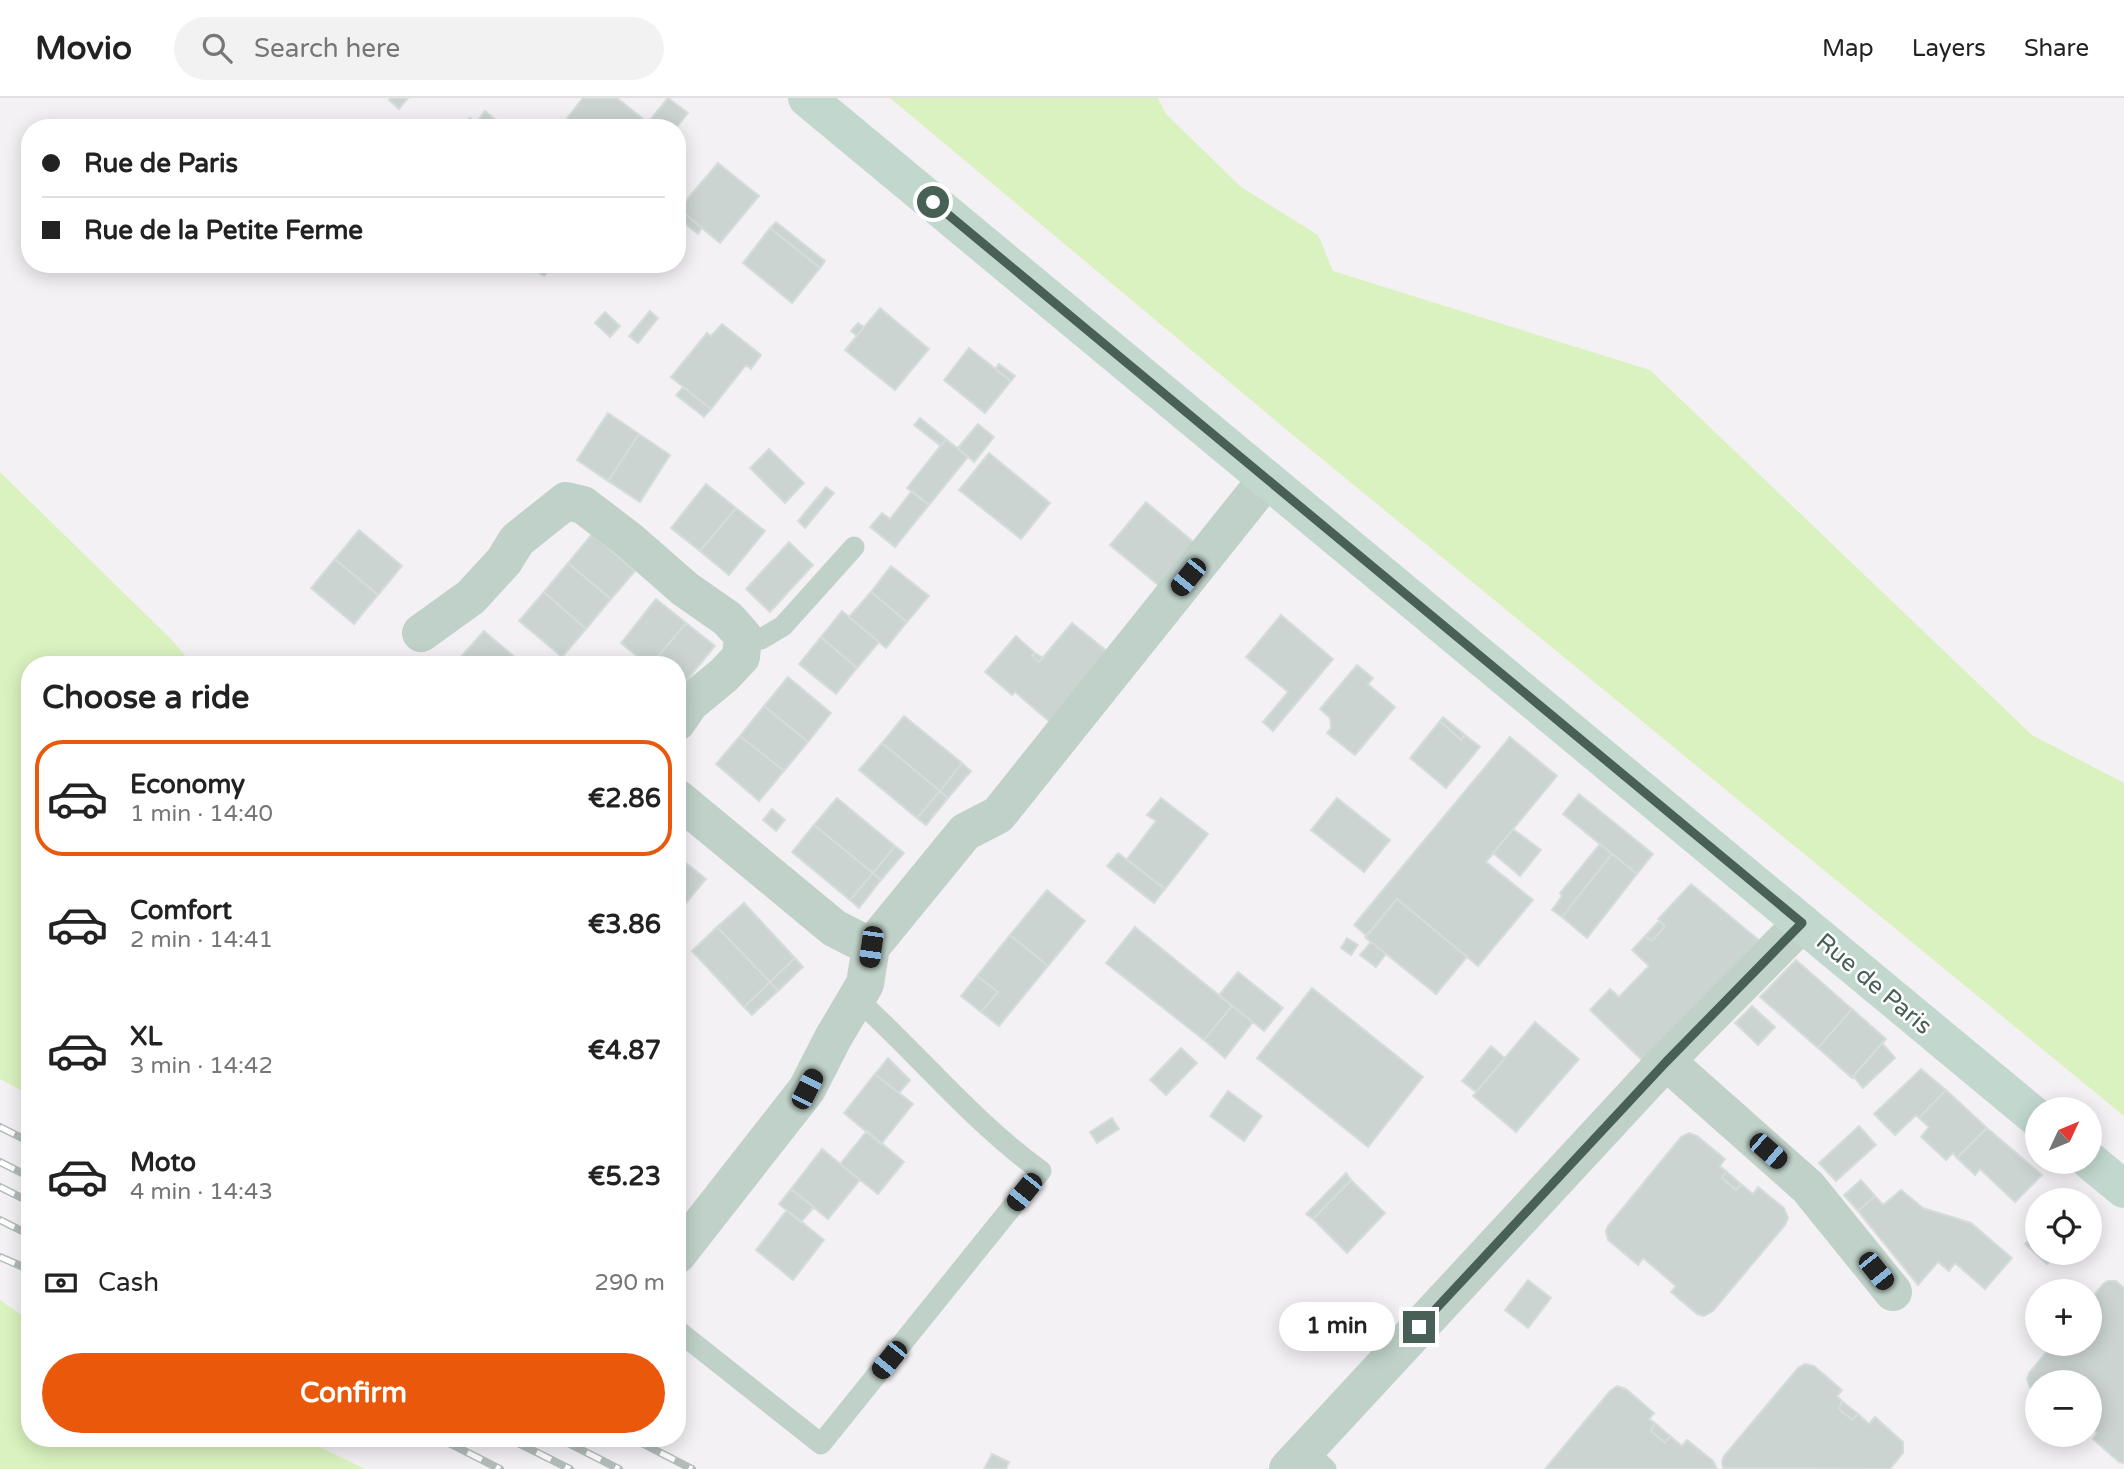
<!DOCTYPE html>
<html lang="en">
<head>
<meta charset="utf-8">
<style>
	:root { --surface:#fff; --page:#f2f2f2; --text:#222; --muted:#767676; --line:#e0e0e0; --accent:#ea580c }
	body { margin:0; font-family:"Varela Round",sans-serif; background:var(--page); color:var(--text); height:100vh; display:flex; flex-direction:column; font-size:26px; white-space:nowrap }
	* { box-sizing:border-box; margin:0 }
	p { font-size:23px; color:var(--muted) }
	.icon { flex:none; width:38px; height:38px; fill:none; stroke:currentColor; stroke-width:2; stroke-linecap:round; stroke-linejoin:round }
	.map { position:relative; flex:1; overflow:hidden }
	.side { position:absolute; left:21px; top:558px; width:665px; height:791px; display:flex; flex-direction:column; background:var(--surface); border-radius:28px; box-shadow:0 4px 18px #0003 }
	.side>* { flex:none }
	.guide { position:absolute; left:21px; top:21px; width:665px; height:154px; border-radius:28px; box-shadow:0 4px 18px #0003; display:grid; align-content:center; height:154px; padding:0 21px; background:var(--surface) }
	.needle { width:46px; rotate:46deg }
	.controls { position:absolute; left:2025px; top:999px; display:grid; gap:14px }
	.controls a { display:grid; place-items:center; width:77px; height:77px; border-radius:50%; background:var(--surface); box-shadow:0 4px 18px #0003; font-size:35px }
	.end { position:absolute; width:32px; height:32px; margin:-16px; border:9px solid #486055; background:#fff; box-shadow:0 0 0 4px #fff }
	.from { border-radius:50% }
	.bubble { position:absolute; height:49px; border-radius:24px; background:var(--surface); box-shadow:0 4px 18px #0003; font-size:23px; font-weight:700; line-height:49px; text-align:center }
	.car { position:absolute; width:21px; height:42px; margin:-21px -10px; border-radius:9px; box-shadow:0 0 5px 2px #0007; background:linear-gradient(#222 24%,#8ab4d8 0 40%,#222 0 76%,#8ab4d8 0 86%,#222 0) }
	.guide b { display:flex; align-items:center; gap:24px; height:66px; font-size:26px }
	.guide b+b { border-top:2px solid var(--line) }
	.guide i { width:18px; height:18px; background:var(--text) }
	ul { padding:0; list-style:none }
	li { display:flex; align-items:center; gap:21px; height:116px; margin:0 14px 10px; padding:0 7px; border:4px solid transparent; border-radius:28px }
	li div { flex:1 }
	li b { display:block; font-size:26px }
	li em { font-style:normal; font-weight:700 }
	li.on { border-color:var(--accent) }
	li>.icon { width:63px; height:63px; stroke-width:1.5 }
	h2 { padding:0 21px; font-size:32px; line-height:84px }
	.pay { display:flex; align-items:center; gap:18px; height:77px; padding:0 21px; font-size:26px }
	.pay p { margin-inline-start:auto }
	.button { display:flex; gap:14px; margin-top:auto; padding:14px 21px }
	.button a { flex:1; height:80px; border-radius:42px; background:var(--accent); color:#fff; font-size:28px; font-weight:700; line-height:80px; text-align:center }
	header { display:flex; align-items:center; gap:42px; box-sizing:border-box; height:98px; padding:0 35px; background:var(--surface); border-bottom:2px solid var(--line) }
	header strong { font-size:33px }
	nav { display:flex; gap:38px; margin-inline-start:auto; font-size:24px }
	.search { width:490px; height:63px; background:var(--page); display:flex; align-items:center; gap:18px; box-sizing:border-box; padding:0 24px; border-radius:38px; color:var(--muted); font-size:26px }
	.map>svg:first-child { display:block }
	.green { fill:#daf2bf }
	.building { fill:#cbd4d1; stroke:#d5dddb; stroke-width:2 }
	.lines { fill:none; stroke-linecap:round; stroke-linejoin:round }
	.service { stroke:#bfd1c9; stroke-width:21 }
	.minor { stroke:#bfd1c9; stroke-width:38 }
	.secondary { stroke:#c2d8cf; stroke-width:38 }
	.rail-casing { stroke:#b3bcb9; stroke-width:8 }
	.rail { stroke:#fff; stroke-width:5; stroke-dasharray:16; stroke-linecap:butt }
	.route { stroke:#486055; stroke-width:9 }
	.labels { text-anchor:middle; dominant-baseline:central; stroke-width:5; stroke-linejoin:round; paint-order:stroke }
	.street-label { font-size:24px; fill:#486055; stroke:#fff }
</style>
</head>
<body>
<header>
<strong>Movio</strong>
<div class="search"><svg class="icon" aria-label="search" viewBox="0 0 24 24"><circle cx="10" cy="10" r="6"/><path d="M15 15l6 6"/></svg>Search here</div>
<nav><a>Map</a><a>Layers</a><a>Share</a></nav>
</header>
<div class="map">
<svg width="2124" height="1371" viewBox="0 0 2124 1371">
	<rect width="100%" height="100%" fill="#f4f1f4"/>
	<path class="green" d="M890 0H1158L1166 16 1241 89 1318 137 1333 173 1650 272 2032 637 2124 685V1018L1294 338Z
		M0 374 171 541 193 567H30V997L0 981Z
		M0 1202 30 1223V1340L303 1341 365 1371H0Z"/>
	<path class="building" d="M391 0H408L399 11 389 2Z
		M583 0H617L648 25 644 30H571L564 24Z
		M668 0 688 15 676 30H647L645 28Z
		M485 13 498 24 493 30H461L470 20 476 25Z
		M718 65 759 98 720 145 679 111Z
		M679 111 702 130 698 136 677 119Z
		M776 124 825 163 820 170 770 130Z
		M770 130 820 170 792 205 743 165Z
		M536 166H553L544 178 533 170Z
		M880 210 929 251 895 292 845 252Z
		M650 213 658 220 638 245 629 238Z
		M605 214 620 228 610 239 595 225Z
		M858 225 864 229 857 238 851 233Z
		M722 226 761 257 751 271 746 267 711 311 671 279 707 235 711 238Z
		M969 250 1011 283 985 315 944 282Z
		M999 266 1015 278 1011 283 995 271Z
		M683 289 711 311 704 319 676 297Z
		M608 315 639 336 608 383 577 362Z
		M920 320 946 341 941 348 914 327Z
		M978 326 994 339 974 364 958 350Z
		M639 336 670 357 640 404 608 383Z
		M946 341 968 359 929 407 907 390Z
		M769 351 804 385 785 405 750 370Z
		M989 355 1050 405 1021 441 959 392Z
		M706 386 736 410 700 453 671 430Z
		M826 389 834 395 805 430 798 423Z
		M912 393 929 407 895 449 870 429 882 415 890 421Z
		M1146 404 1197 447 1162 490 1110 447Z
		M736 410 765 433 729 477 700 453Z
		M359 432 402 468 378 497 335 461Z
		M592 436 635 473 611 501 568 465Z
		M789 444 813 467 770 514 746 491Z
		M335 461 378 497 354 526 311 490Z
		M568 465 611 501 586 531 544 494Z
		M891 468 929 498 907 524 871 494Z
		M544 494 586 531 562 559 519 523Z
		M871 494 907 524 886 550 849 519Z
		M656 501 686 525 651 567H648L621 545Z
		M842 513 879 544 857 570 821 539Z
		M1281 517 1333 561 1273 633 1263 624 1288 594 1246 559Z
		M686 525 715 548 679 592 677 591V567H651Z
		M1072 525 1108 554 1050 624 1015 594 1012 597 985 574 1016 538 1035 555 1032 558 1039 564Z
		M484 533 524 567H466L459 561Z
		M821 539 857 570 836 596 799 566Z
		M1035 555 1043 560 1039 564 1032 558Z
		M1357 567 1373 580 1368 586 1395 609 1355 657 1327 635 1331 630 1330 620 1320 611Z
		M788 579 831 615 808 644 764 608Z
		M764 608 808 644 784 673 740 638Z
		M904 618 962 665 940 693 882 645Z
		M1443 619 1465 637 1461 642 1440 623Z
		M1440 623 1461 642 1465 637 1480 649 1446 690 1410 660Z
		M740 638 784 673 759 703 716 666Z
		M1510 639 1557 678 1486 764 1533 802 1478 868 1397 801 1367 838 1354 827Z
		M882 645 940 693 917 720 859 672Z
		M962 665 971 673 948 700 940 693Z
		M940 693 948 700 926 727 917 720Z
		M1579 696 1653 756 1637 776 1563 716Z
		M837 700 895 748 873 775 814 727Z
		M1161 700 1208 736 1165 791 1127 761 1156 723 1147 717Z
		M1337 700 1390 742 1364 774 1311 732Z
		M772 711 785 722 776 733 763 722Z
		M814 727 873 775 850 802 792 754Z
		M1513 731 1541 752 1520 778 1493 755Z
		M1600 746 1612 756 1562 819 1552 812 1562 798 1560 795Z
		M895 748 904 755 881 782 873 775Z
		M1118 755 1165 791 1154 805 1107 768Z
		M1612 756 1637 776 1587 840 1562 819Z
		M677 758 706 781 677 816Z
		M873 775 881 782 859 810 850 802Z
		M1691 786 1759 842 1645 965 1590 912 1610 891 1619 899 1649 868 1632 852 1645 838 1652 843 1665 828 1658 821Z
		M1047 792 1085 823 1048 868 1010 837Z
		M1397 801 1467 859 1436 896 1365 839Z
		M744 805 795 860 770 884 717 829Z
		M1659 823 1665 828 1652 843 1645 838Z
		M717 829 770 884 744 909 692 853Z
		M1135 829 1232 908 1204 942 1106 865Z
		M1010 837 1048 868 999 928 981 914 998 894 977 878Z
		M1347 840 1358 847 1351 857 1341 850Z
		M1371 844 1386 856 1376 869 1360 857Z
		M795 860 803 869 778 893 770 884Z
		M1796 862 1852 911 1818 950 1760 899Z
		M1238 874 1283 910 1264 933 1219 897Z
		M977 878 998 894 981 914 961 898Z
		M770 884 778 893 752 917 744 909Z
		M1312 890 1423 979 1368 1049 1257 960Z
		M1232 908 1253 924 1225 960 1204 942Z
		M1752 908 1775 929 1758 947 1735 925Z
		M1852 911 1886 941 1852 980 1818 950Z
		M1535 924 1579 961 1516 1034 1473 998Z
		M1882 945 1895 960 1863 990 1853 978Z
		M1491 948 1505 960 1476 994 1462 983Z
		M1181 950 1197 965 1166 997 1150 982Z
		M888 960 910 982 899 995 875 976Z
		M1921 971 1946 992 1919 1020 1916 1017 1895 1037 1874 1016Z
		M875 976 913 1006 881 1046 844 1015Z
		M1946 992 1987 1030 1957 1060 1953 1055 1946 1062 1921 1039 1929 1029 1919 1020Z
		M1228 993 1262 1018 1244 1043 1210 1018Z
		M1112 1020 1119 1031 1097 1045 1090 1034Z
		M1859 1028 1876 1047 1836 1083 1819 1065Z
		M1987 1030 2042 1077 2015 1104 1980 1071 1975 1077 1957 1060Z
		M867 1033 904 1064 878 1096 840 1066Z
		M1689 1035 1697 1038 1725 1061 1720 1068 1726 1073 1722 1080 1736 1092 1741 1086 1753 1096 1758 1089 1784 1110 1788 1120 1785 1127 1713 1213 1704 1218 1697 1216 1671 1194 1676 1188 1643 1160 1638 1167 1608 1142 1606 1133 1608 1128 1681 1039Z
		M822 1051 860 1082 828 1121 791 1091Z
		M1726 1073 1741 1086 1736 1092 1722 1080Z
		M1346 1075 1351 1082 1313 1121 1306 1116Z
		M1351 1082 1385 1115 1347 1155 1313 1121Z
		M1861 1082 1875 1098 1858 1113 1844 1097Z
		M791 1091 814 1109 801 1124 779 1106Z
		M1901 1092 1923 1110 1971 1125 2012 1160 1985 1191 1955 1165 1949 1173 1938 1164 1918 1187 1858 1113 1875 1098 1883 1107Z
		M787 1112 824 1142 793 1182 756 1152Z
		M2037 1134V1155H2057L2047 1166 2025 1146Z
		M1528 1182 1551 1200 1528 1230 1505 1212Z
		M2108 1183H2116L2124 1190V1365L2119 1364 2093 1341 2097 1335 2090 1328V1284H2037V1294L2030 1289 2027 1281 2029 1275 2053 1246H2090V1202L2103 1186Z
		M1805 1266 1814 1268 1842 1292 1837 1298 1842 1303 1839 1311 1852 1322 1858 1316 1869 1326 1875 1319 1903 1344V1355L1890 1371 1723 1370 1722 1363 1724 1358 1798 1270Z
		M1617 1288 1626 1291 1654 1315 1649 1321 1655 1325 1651 1333 1665 1345 1670 1338 1682 1348 1687 1342 1713 1363 1717 1371H1545L1610 1293Z
		M1842 1303 1858 1316 1852 1322 1839 1311Z
		M1655 1325 1670 1338 1665 1345 1651 1333Z
		M992 1356 1009 1364 1006 1371H984Z"/>
	<g class="lines">
		<path class="service" d="M742 545 761 541 783 528 854 449
			M677 1232 821 1346 1041 1073C973 1024 919 957 857 901
			M1305 1352 1326 1371"/>
		<path class="minor" d="M421 535 471 499 504 463 517 442 566 403 583 407 629 442 685 491 728 521 743 538 741 559 724 577 690 605 677 624
			M677 700 834 830 871 849 965 734 998 717 1266 382
			M1666 963 1808 1089 1893 1194
			M677 1157 807 991 833 940 865 886 871 849
			M1288 1371 1666 963 1802 825"/>
		<path class="secondary" d="M807 0 2037 1020
			M2090 1063 2124 1091"/>
		<defs>
			<path id="rail" d="M0 1029 30 1044
				M0 1064 30 1079
				M0 1089 30 1104
				M0 1122 30 1137
				M0 1159 30 1172
				M439 1340 500 1371
				M508 1340 570 1371
				M558 1340 619 1371
				M632 1340 692 1371"/>
		</defs>
		<use href="#rail" class="rail-casing"/>
		<use href="#rail" class="rail"/>
	</g>
	<g class="lines">
		<path class="route" d="M933 104 1802 825 1666 964 1419 1229"/>
	</g>
	<g class="labels">
		<g class="street-label">
			<text transform="translate(1874 886) rotate(40)">Rue de Paris</text>
		</g>
	</g>
</svg>
<div class="controls">
<a><svg class="needle" viewBox="-14 -14 28 28"><path d="M0-13l5 13h-10z" fill="#e53935"/><path d="M0 13l5-13h-10z" fill="#767676"/></svg></a>
<a><svg class="icon" aria-label="locate" viewBox="0 0 24 24"><circle cx="12" cy="12" r="6"/><path d="M12 2v4M12 18v4M2 12h4M18 12h4"/></svg></a>
<a>+</a>
<a>−</a>
</div>
<i class="end from" style="left:933px;top:104px"></i>
<i class="end" style="left:1419px;top:1229px"></i>
<div class="bubble" style="left:1279px;top:1204px;width:116px">1 min</div>
<i class="car" style="left:1188px;top:479px;rotate:219deg"></i>
<i class="car" style="left:871px;top:849px;rotate:188deg"></i>
<i class="car" style="left:807px;top:991px;rotate:27deg"></i>
<i class="car" style="left:1768px;top:1053px;rotate:131deg"></i>
<i class="car" style="left:1024px;top:1094px;rotate:219deg"></i>
<i class="car" style="left:1876px;top:1173px;rotate:141deg"></i>
<i class="car" style="left:889px;top:1262px;rotate:219deg"></i>
<div class="guide">
<b><i class="from"></i>Rue de Paris</b>
<b><i></i>Rue de la Petite Ferme</b>
</div>
<section class="side">
<h2>Choose a ride</h2>
<ul>
<li class="on"><svg class="icon" aria-label="car" viewBox="0 0 24 24"><path d="M5 17H2v-5l4-1 3-4h7l3 4 3 1v5h-3M9 17h6M6 11h13"/><circle cx="7" cy="17" r="2"/><circle cx="17" cy="17" r="2"/></svg><div><b>Economy</b><p>1 min · 14:40</p></div><em>€2.86</em></li>
<li><svg class="icon" aria-label="car" viewBox="0 0 24 24"><path d="M5 17H2v-5l4-1 3-4h7l3 4 3 1v5h-3M9 17h6M6 11h13"/><circle cx="7" cy="17" r="2"/><circle cx="17" cy="17" r="2"/></svg><div><b>Comfort</b><p>2 min · 14:41</p></div><em>€3.86</em></li>
<li><svg class="icon" aria-label="car" viewBox="0 0 24 24"><path d="M5 17H2v-5l4-1 3-4h7l3 4 3 1v5h-3M9 17h6M6 11h13"/><circle cx="7" cy="17" r="2"/><circle cx="17" cy="17" r="2"/></svg><div><b>XL</b><p>3 min · 14:42</p></div><em>€4.87</em></li>
<li><svg class="icon" aria-label="car" viewBox="0 0 24 24"><path d="M5 17H2v-5l4-1 3-4h7l3 4 3 1v5h-3M9 17h6M6 11h13"/><circle cx="7" cy="17" r="2"/><circle cx="17" cy="17" r="2"/></svg><div><b>Moto</b><p>4 min · 14:43</p></div><em>€5.23</em></li>
</ul>
<div class="pay"><svg class="icon" aria-label="cash" viewBox="0 0 24 24"><path d="M3 7h18v10H3z"/><circle cx="12" cy="12" r="2"/></svg>Cash<p>290 m</p></div>
<div class="button"><a>Confirm</a></div>
</section>
</div>
</body>
</html>
